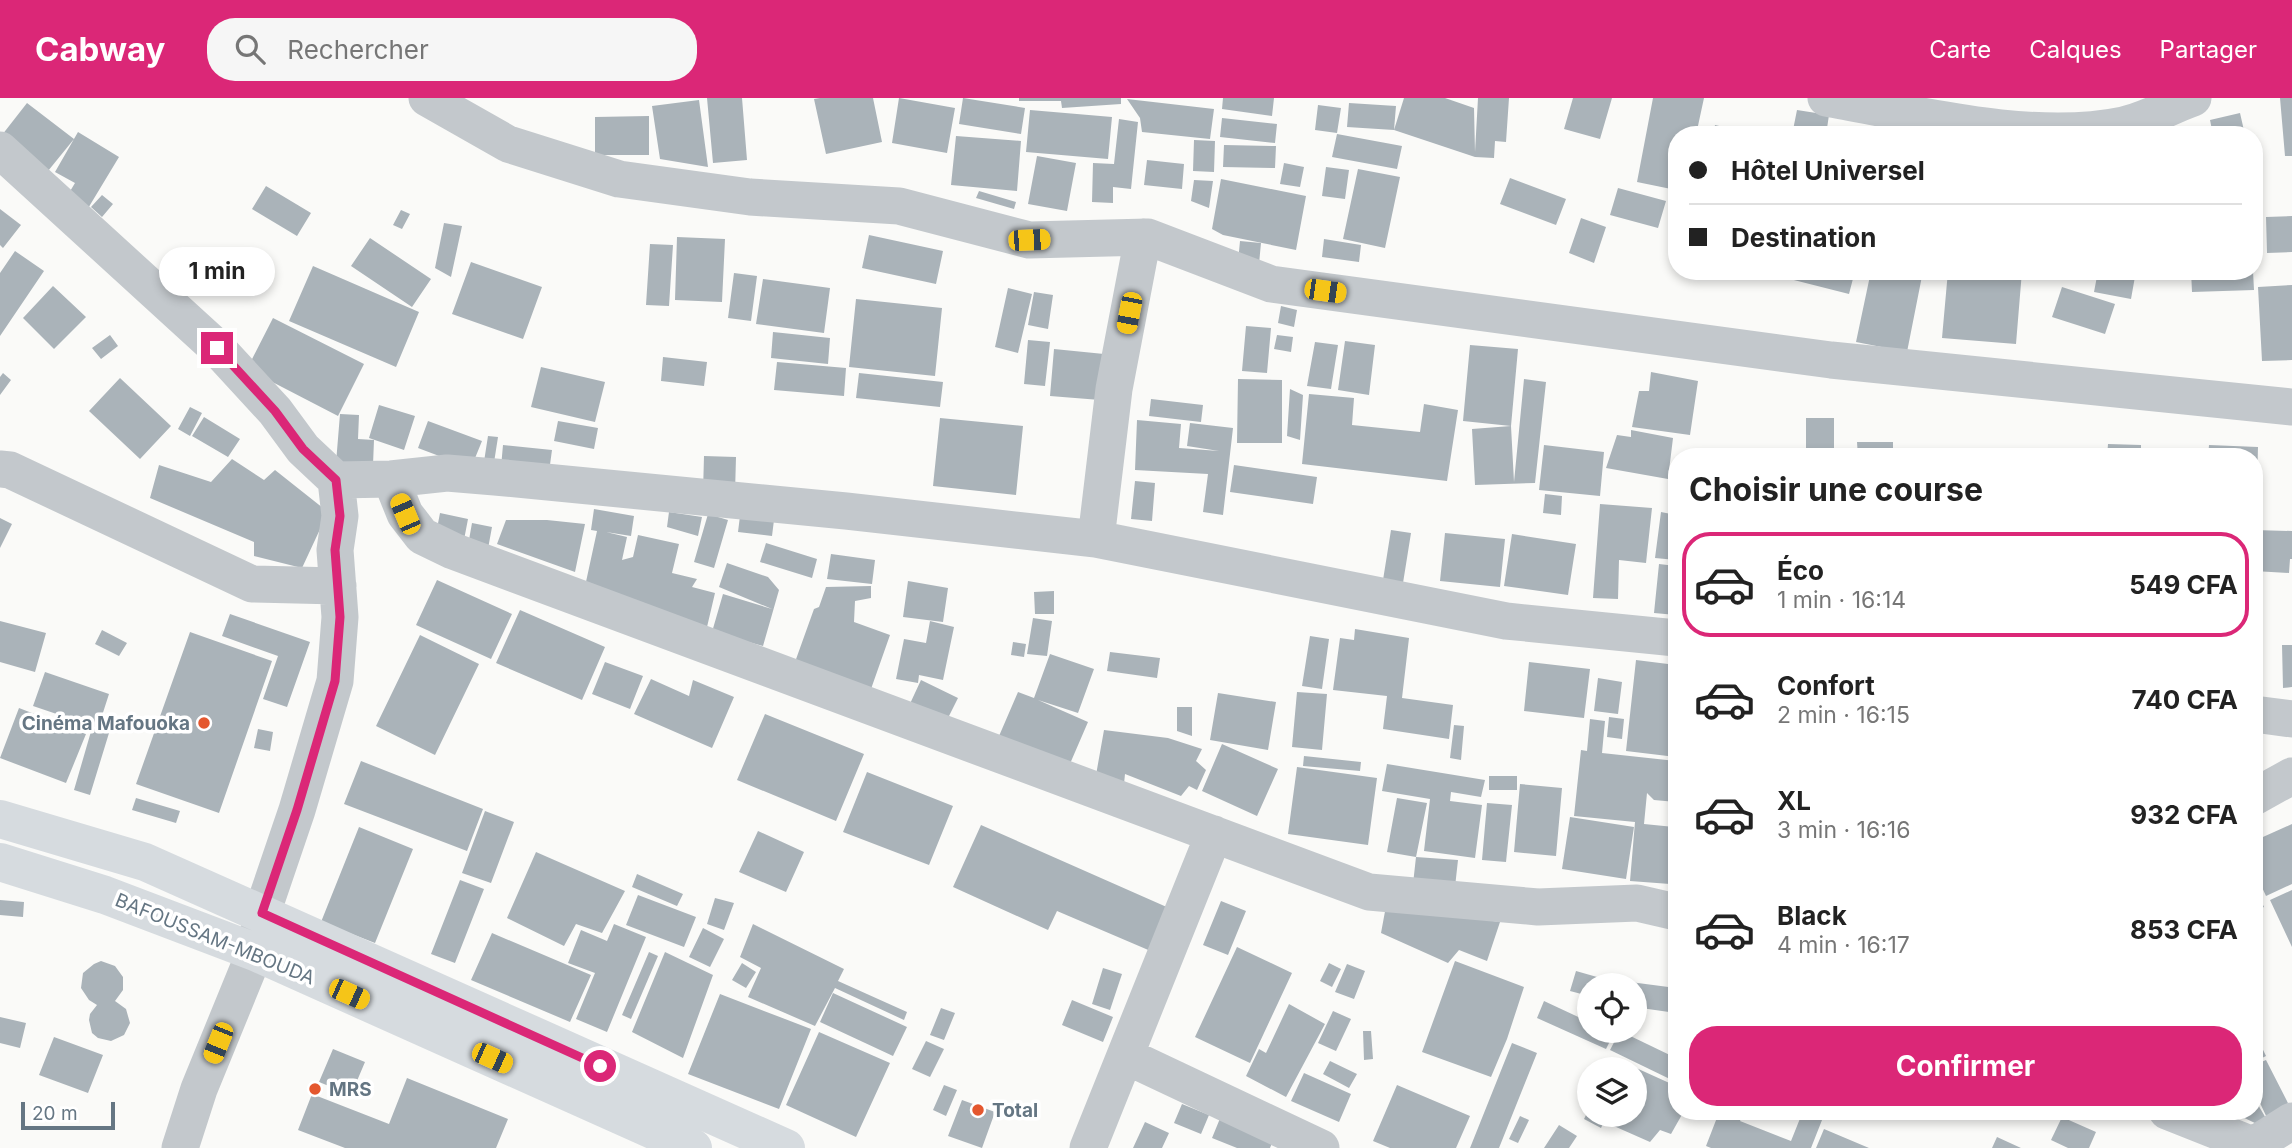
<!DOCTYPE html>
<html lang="fr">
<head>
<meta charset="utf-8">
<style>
	:root { --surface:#fff; --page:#f6f6f6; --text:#222; --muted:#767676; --line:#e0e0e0; --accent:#db2777 }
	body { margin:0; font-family:Inter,sans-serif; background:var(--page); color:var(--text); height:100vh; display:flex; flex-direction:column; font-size:26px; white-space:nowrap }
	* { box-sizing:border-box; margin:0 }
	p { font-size:23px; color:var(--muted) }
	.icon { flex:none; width:38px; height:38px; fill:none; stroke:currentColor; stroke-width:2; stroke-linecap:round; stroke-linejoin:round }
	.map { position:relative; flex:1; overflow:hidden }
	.side { position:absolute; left:1668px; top:350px; width:595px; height:672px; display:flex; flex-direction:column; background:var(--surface); border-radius:28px; box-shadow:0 4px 10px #0003 }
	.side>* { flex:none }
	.hud { position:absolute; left:1668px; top:28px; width:595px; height:154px; border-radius:28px; box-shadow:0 4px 10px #0003; display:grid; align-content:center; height:154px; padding:0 21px; background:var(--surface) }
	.fabs { position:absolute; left:1577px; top:875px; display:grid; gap:14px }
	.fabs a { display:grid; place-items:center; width:70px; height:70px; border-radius:50%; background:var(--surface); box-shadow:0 4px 10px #0003; font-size:35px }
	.scale { position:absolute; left:21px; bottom:18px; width:94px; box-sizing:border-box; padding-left:7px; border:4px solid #657683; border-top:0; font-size:19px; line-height:24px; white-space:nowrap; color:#657683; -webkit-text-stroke:5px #fff; paint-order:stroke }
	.end { position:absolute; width:32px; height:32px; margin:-16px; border:9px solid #db2777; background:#fff; box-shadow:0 0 0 4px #fff }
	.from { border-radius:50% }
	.bubble { position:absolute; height:49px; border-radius:24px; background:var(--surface); box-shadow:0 4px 10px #0003; font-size:23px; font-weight:700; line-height:49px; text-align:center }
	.car { position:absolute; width:21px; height:42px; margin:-21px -10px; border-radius:9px; box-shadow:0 0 5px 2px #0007; background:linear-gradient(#f5c518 24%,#345 0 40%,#f5c518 0 76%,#345 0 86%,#f5c518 0) }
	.hud b { display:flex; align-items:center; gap:24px; height:66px; font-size:26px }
	.hud b+b { border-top:2px solid var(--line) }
	.hud i { width:18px; height:18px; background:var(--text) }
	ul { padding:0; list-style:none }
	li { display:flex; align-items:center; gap:21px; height:105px; margin:0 14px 10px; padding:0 7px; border:4px solid transparent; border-radius:28px }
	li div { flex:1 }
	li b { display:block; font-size:26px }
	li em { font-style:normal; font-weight:700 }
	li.current { border-color:var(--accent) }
	li>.icon { width:63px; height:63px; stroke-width:1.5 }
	h2 { padding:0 21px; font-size:32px; line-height:84px }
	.button { display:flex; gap:14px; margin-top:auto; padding:14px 21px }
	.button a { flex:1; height:80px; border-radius:28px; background:var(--accent); color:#fff; font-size:28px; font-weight:700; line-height:80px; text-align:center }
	header { display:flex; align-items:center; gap:42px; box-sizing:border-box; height:98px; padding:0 35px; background:var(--accent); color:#fff }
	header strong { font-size:33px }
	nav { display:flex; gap:38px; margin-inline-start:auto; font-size:24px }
	.search { width:490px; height:63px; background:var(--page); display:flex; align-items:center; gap:18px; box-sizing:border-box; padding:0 24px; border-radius:28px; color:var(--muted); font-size:26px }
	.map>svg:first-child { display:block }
	.building { fill:#aab3b9 }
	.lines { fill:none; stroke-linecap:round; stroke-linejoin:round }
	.minor { stroke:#c3c8cc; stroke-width:37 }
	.highway { stroke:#d6dbdf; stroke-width:38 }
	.route { stroke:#db2777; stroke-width:9 }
	.poi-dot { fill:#e4572e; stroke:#fff; stroke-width:2.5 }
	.labels { text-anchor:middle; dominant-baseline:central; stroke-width:7; stroke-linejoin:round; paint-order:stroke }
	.poi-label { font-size:19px; font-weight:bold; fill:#657683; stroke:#fff; text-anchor:start }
	.street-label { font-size:19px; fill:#657683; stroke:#fff }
</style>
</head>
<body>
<header>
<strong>Cabway</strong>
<div class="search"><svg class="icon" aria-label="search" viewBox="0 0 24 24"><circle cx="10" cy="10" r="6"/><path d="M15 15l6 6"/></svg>Rechercher</div>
<nav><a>Carte</a><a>Calques</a><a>Partager</a></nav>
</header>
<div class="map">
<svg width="2292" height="1050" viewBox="0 0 2292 1050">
	<rect width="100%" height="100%" fill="#fafaf8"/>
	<path class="building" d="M707 0H742L747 62 713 65Z
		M820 0H873L882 44 826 56 814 1Z
		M899 0 955 10 947 55 892 45Z
		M963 0 1025 10 1021 36 959 26Z
		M1019 0H1121V6L1062 10 1061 3H1019Z
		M1223 0H1274L1272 18 1222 11Z
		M1404 0H1445L1474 10 1475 54 1478 0H1509L1506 44 1495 43 1494 60 1475 59 1394 32 1347 29 1349 5 1396 8 1394 32Z
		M1573 0H1612L1600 41 1564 31Z
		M1653 0H1704L1696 37H1676V92L1637 84Z
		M2280 0H2292V58H2285Z
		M1127 1 1214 11 1210 41 1142 34 1140 20Z
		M699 2 708 69 660 61 652 8Z
		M27 5 74 41 48 73 2 37Z
		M1318 7 1341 10 1337 35 1315 32Z
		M1030 12 1112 19 1108 61 1026 54Z
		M1797 12 1829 17 1826 37H1792Z
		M2240 15 2245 37H2213L2210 22Z
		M649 18V57H595V19Z
		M1222 20 1277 26 1275 45 1220 39Z
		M1119 21 1138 24 1131 91 1113 89V105L1092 104 1093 65 1114 66Z
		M1715 27 1753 36 1752 37H1713Z
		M78 34 119 59 87 112 66 100 75 85 55 74Z
		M1337 36 1402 48 1397 71 1332 59Z
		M956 38 1021 43 1017 93 951 87Z
		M1194 42 1215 43 1214 74 1193 73Z
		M1224 47 1276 48 1275 70 1223 69Z
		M1037 58 1076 65 1067 113 1028 106Z
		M1147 62 1184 66 1182 91 1144 87Z
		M1284 65 1304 69 1300 89 1280 86Z
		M1326 69 1349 72 1345 101 1322 98Z
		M1358 71 1400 79 1385 150 1343 141Z
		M1510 80 1566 101 1556 127 1500 106Z
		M1221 81 1306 98 1296 152 1223 137 1212 131Z
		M1194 82 1213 83 1209 110 1191 103Z
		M266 88 311 115 297 138 252 111Z
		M1618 90 1666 103 1658 130 1610 117Z
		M979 93 1016 104 1014 111 976 100Z
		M102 97 113 106 102 119 91 109Z
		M2254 103H2263V154L2254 155Z
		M0 111 21 127 3 150 0 147Z
		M401 112 410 116 402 131 393 127Z
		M2292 118V154L2267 155 2266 119Z
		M1581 120 1606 129 1594 165 1569 155Z
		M444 125 462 128 451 179 435 170Z
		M869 137 943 153 936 186 862 170Z
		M677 139 725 141 722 204 675 202Z
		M370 140 431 181 412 209 351 168Z
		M1324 141 1361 147 1359 164 1322 159Z
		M1240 143 1261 145 1259 166 1238 164Z
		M650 146 673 147 669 208 646 207Z
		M15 153 44 173 0 238V175Z
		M471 164 542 189 523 241 452 216Z
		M313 168 419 214 396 269 289 223Z
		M1775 173H1855L1849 196 1774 177Z
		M1871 173H1923L1907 254 1856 244Z
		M1948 173H2022L2016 246 1942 240Z
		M2098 173H2136L2131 201 2094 194Z
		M2191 173H2253L2254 192 2192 194Z
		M734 175 757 178 751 223 728 220Z
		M763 181 830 190 824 235 756 226Z
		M2292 187V262L2262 263 2258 189Z
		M53 188 86 219 54 251 23 220Z
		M2062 189 2115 206 2105 236 2052 219Z
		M1008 190 1032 196 1018 255 995 249Z
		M1034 194 1053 197 1048 231 1028 227Z
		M856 201 942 210 935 278 849 269Z
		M1281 208 1297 212 1294 229 1278 225Z
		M273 220 364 266 338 318 247 271Z
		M1246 228 1271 230 1267 275 1242 273Z
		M773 234 830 240 828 266 771 260Z
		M110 237 118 248 101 261 92 250Z
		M1277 237 1293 239 1291 254 1274 251Z
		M1028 242 1050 244 1045 288 1024 286Z
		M1345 243 1375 247 1369 297 1338 292Z
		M1315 244 1338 247 1331 291 1307 288Z
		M1470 247 1518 251 1511 328 1463 323Z
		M1054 251 1104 256 1100 302 1050 298Z
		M663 259 707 264 704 288 661 283Z
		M777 264 846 270 844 298 774 292Z
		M541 269 605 284 595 324 531 309Z
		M1651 274 1698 283 1690 337 1632 329 1639 293H1649Z
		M3 275 11 282 0 297V279Z
		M859 275 943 284 940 309 856 300Z
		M120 280 171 328 140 361 89 313Z
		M1238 281 1282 282V345H1237Z
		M1524 281 1546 284 1535 385 1475 387 1472 331 1511 328 1514 384Z
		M1290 291 1303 297 1300 342 1287 338Z
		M1309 296 1354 300 1352 327 1420 334 1424 306 1458 312 1447 383 1302 366Z
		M1151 301 1203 307 1201 324 1149 318Z
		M379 307 415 318 404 352 369 340Z
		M190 309 202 315 190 338 178 331Z
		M340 316 359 317 358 341 374 342 373 367 336 365Z
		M204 319 240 341 228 359 192 338Z
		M940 320 1023 328 1016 397 933 388Z
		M1806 320H1834V359H1806Z
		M1137 322 1181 326 1179 350 1219 353 1187 348 1190 325 1233 330 1223 417 1203 414 1208 376 1135 372Z
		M428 323 482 343 471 370 418 350Z
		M558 323 598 330 594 351 554 343Z
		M1631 332 1673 340 1668 381 1606 370 1617 337 1631 339Z
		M488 338 498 339 493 371 483 370Z
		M1857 344H1893V359H1858Z
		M2108 346 2141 347V359H2107Z
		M503 347 552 352 549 374 501 369Z
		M1544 347 1604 354 1600 398 1539 392Z
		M2209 347 2258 349 2257 385H2254V359H2208Z
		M2146 350 2190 351V359H2145Z
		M704 358 736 359 735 395 703 394Z
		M232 361 264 382 275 372 328 414 302 470 254 458V444L150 400 159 367 211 384Z
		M1234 367 1317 379 1313 406 1230 394Z
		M1135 383 1155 385 1152 423 1131 421Z
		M1545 396 1562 398 1561 417 1543 415Z
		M1600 406 1652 410 1646 465 1619 462 1618 501 1593 500Z
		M594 411 634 418 631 438 606 434 627 439 622 462 633 459 638 437 679 446 672 475 697 481 692 489 715 495 707 529 584 493 597 433 591 432Z
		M669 414 702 419 698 438 667 429Z
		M1661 414 1676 417V462L1655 460Z
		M440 415 468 421 463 447 435 441Z
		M708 416 728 422 714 470 694 464Z
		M740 418 774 422 772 438 738 434Z
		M0 420 12 426 0 450Z
		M506 422H547L585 426 575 474 497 446Z
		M472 425 492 429 487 456 467 453Z
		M1391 432 1411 435 1403 485 1383 482Z
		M2254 432 2292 433V461H2290L2289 475 2254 473Z
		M1445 435 1505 441 1500 489 1440 483Z
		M1512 436 1576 446 1568 497 1504 488Z
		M766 445 817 461 812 480 760 464Z
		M831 456 875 462 872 486 827 481Z
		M727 465 768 479 779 492 763 548 712 534 723 496 772 511 719 489Z
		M1659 466 1676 468V517L1654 515Z
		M437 482 512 516 491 561 416 527Z
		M908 483 948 490 943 524 903 519Z
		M871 488V500L855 503 854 524 890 537 871 591 795 564 814 511 819 509 826 489Z
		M1054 493V516H1035L1034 494Z
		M520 512 605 549 582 602 496 565Z
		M230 516 310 544 287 609 263 601 278 558 222 538Z
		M1033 520 1052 523 1047 558 1027 556Z
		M0 523 46 535 35 574 0 564Z
		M930 523 954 529 943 582 919 577 918 585 896 581 904 541 926 545Z
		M1355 531 1409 540 1402 600 1453 607 1449 641 1383 631 1387 598 1333 592 1340 540 1354 542Z
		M102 532 127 545 119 558 95 546Z
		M190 534 272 563 219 715 136 686Z
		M420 537 479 566 435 657 376 628Z
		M1310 538 1329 541 1322 591 1302 588Z
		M1013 544 1026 546 1024 559 1011 557Z
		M2282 547H2292V589L2283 590Z
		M1110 554 1160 560 1157 580 1107 573Z
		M1050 556 1094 571 1078 615 1038 602 1088 624 1066 675 996 645 1018 594 1034 600Z
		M1636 562 1676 567V659L1626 653Z
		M605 564 643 578 630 611 592 596Z
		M1529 564 1590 571 1584 620 1524 613Z
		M45 574 109 596 98 630 33 608Z
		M1598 580 1622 584 1618 616 1594 613Z
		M651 581 689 598 693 582 734 599 712 650 634 616Z
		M921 582 958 600 944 628 908 610Z
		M1297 594 1327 596 1322 652 1292 649Z
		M1218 595 1276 604 1268 652 1210 642Z
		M1177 609H1192V638L1177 633Z
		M19 610 86 636 66 685 0 660Z
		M765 616 864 656 836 723 737 682Z
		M1609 619 1624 621 1622 641 1607 639Z
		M1590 621 1605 623 1602 655 1676 663V704L1654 702 1647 695 1644 726 1674 729 1670 786 1630 783 1635 724 1574 718 1581 652 1587 653Z
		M1454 627 1464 628 1461 662 1450 660Z
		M92 630 109 635 90 697 74 692Z
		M258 631 273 634 270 653 254 650Z
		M1104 632 1168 640 1202 651 1196 663 1206 672 1197 692 1189 688 1181 698 1125 676 1124 686 1096 677Z
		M1222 646 1278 671 1257 718 1202 693Z
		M1304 658 1361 664 1360 673 1303 668Z
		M361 663 483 711 467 753 344 706Z
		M1387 666 1485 682 1481 699 1451 694 1450 703 1482 707 1475 760 1424 753 1430 701 1382 693Z
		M1297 669 1377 680 1368 747 1288 736Z
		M867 674 953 708 929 767 843 734Z
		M1489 678H1517V692H1489Z
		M1520 686 1562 690 1556 758 1514 754Z
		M136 700 180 713 176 725 132 712Z
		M1397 700 1427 705 1416 759 1387 754Z
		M1487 705 1512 707 1506 764 1482 762Z
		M485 713 514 724 491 785 462 775Z
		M1570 719 1634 729 1626 781 1562 771Z
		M2292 726V786L2266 798 2254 772V743Z
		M981 727 1178 814 1160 857 1057 813 1048 832 953 789Z
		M359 729 413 751 375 845 321 824Z
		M758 733 804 754 786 794 739 774Z
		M536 754 625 793 602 835 576 826 564 848 507 820Z
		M1416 759 1458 762 1455 789 1413 786Z
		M637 776 683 796 677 808 632 789Z
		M460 782 484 791 455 865 431 856Z
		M2254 788 2264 809 2254 813Z
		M2292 792V849L2270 802Z
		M638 797 696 819 684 849 626 827Z
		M715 800 734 805 724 832 707 826Z
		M0 802 24 804 23 819 0 817Z
		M1221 803 1246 813 1228 857 1203 847Z
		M1386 808 1500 824 1487 863 1459 852 1448 865 1381 835Z
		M614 826 646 839 607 934 576 921 595 875 568 865 581 832 607 843Z
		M753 826 844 871 838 883 907 914 904 922 835 890 815 928 748 899 761 870 740 859Z
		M703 830 724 841 710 869 689 859Z
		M492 835 591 877 570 924 471 882Z
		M1237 849 1292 875 1250 965 1195 939Z
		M649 854 658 858 631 921 622 917Z
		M665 854 713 877 683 960 632 934Z
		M101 863 115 868 123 879V892L115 903 126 911 130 925 124 937 111 943 98 940 92 935 89 922 90 916 97 907 89 902 81 890 83 875 94 866Z
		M1455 863 1524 889 1507 941 1491 979 1422 954Z
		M742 865 756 874 746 890 732 882Z
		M1329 865 1341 871 1332 889 1320 883Z
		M1347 866 1365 873 1354 901 1335 894Z
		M1103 870 1122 876 1110 912 1092 906Z
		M1576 873 1604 881 1602 887H1589V898L1570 893Z
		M1615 882 1676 890V915L1634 909V887H1614Z
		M833 895 907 929 893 958 820 924Z
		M720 896 811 931 779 1011 688 976Z
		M1072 902 1113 919 1103 944 1062 927Z
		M1544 903 1589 924V933L1614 935 1606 951 1537 920Z
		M1289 906 1325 926 1286 999 1246 978 1259 951 1266 955Z
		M941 910 955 915 944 942 930 937Z
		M1333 913 1351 921 1336 953 1318 945Z
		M0 919 26 925 20 950 0 945Z
		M1363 933H1371L1373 961 1364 962Z
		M1620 933 1676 960V984L1610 952Z
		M2254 933 2266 958 2254 964Z
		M819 934 890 965 856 1039 786 1007Z
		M54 939 103 957 88 995 39 977Z
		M926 943 944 951 930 979 912 971Z
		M1512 945 1537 955 1499 1050H1470Z
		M333 951 365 964 351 997 319 984Z
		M2266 962 2290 1009 2267 1020 2254 992V967Z
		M1330 963 1357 976 1349 990 1323 976Z
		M1634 969 1676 988V1013H1684L1671 1036 1660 1032 1650 1044 1607 1025 1611 1017H1634Z
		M1304 975 1351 996 1339 1024 1291 1003Z
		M407 980 508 1021 496 1050H345L298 1032 312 996 389 1026Z
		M944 987 957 992 946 1018 933 1012Z
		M1397 987 1470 1018 1456 1050H1390L1373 1043Z
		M2254 1000 2267 1022 2259 1027 2230 1013H2254Z
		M962 1002 995 1014 982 1050 948 1038Z
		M1182 1006 1209 1017 1201 1036 1174 1025Z
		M1589 1011V1017H1607L1601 1030 1584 1021Z
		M1708 1013H1745L1740 1023 1791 1043 1803 1013H1814L1824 1017 1811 1050H1711L1706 1048 1718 1017Z
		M1221 1018 1274 1040 1270 1050H1237L1212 1040Z
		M1520 1018 1529 1022 1518 1045 1509 1041Z
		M2062 1019 2096 1034 2089 1050H2068L2051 1042Z
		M1145 1024 1169 1035 1162 1050H1133Z
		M1559 1027 1577 1038 1569 1050H1544Z
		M1824 1031 1869 1050H1816Z
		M1997 1039 2021 1050H1992Z"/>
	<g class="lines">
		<path class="minor" d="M427 0 508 46 619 81 750 99 899 108 1029 142 1148 139 1271 186 1831 262 2292 309
			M1826 0C1916 16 2033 46 2123 27 2147 22 2170 8 2193 0
			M0 52 217 250 275 313 303 351 336 382 340 418 335 452 340 519 335 583 297 712 262 815 255 854 199 991 180 1050
			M0 371 10 372 252 486 338 488
			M391 381 405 416 422 438 453 453 1369 794 1538 809 1637 805 1676 814
			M336 382 391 381 447 375 495 379 846 413 1096 441 1506 523 1676 540
			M1096 441 1114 291 1143 139
			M2254 616 2292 621
			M2254 699 2292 678
			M1126 958 1321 1050
			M2167 1013 2260 1050
			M2254 1047 2292 1023
			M1088 1050 1214 736"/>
		<path class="highway" d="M0 721 145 764 786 1050
			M0 764 105 797 255 854 693 1050"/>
	</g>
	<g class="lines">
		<path class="route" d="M217 250 275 313 303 351 336 382 340 418 335 452 340 519 335 583 297 712 262 815 600 968"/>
	</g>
	<g class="poi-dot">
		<circle cx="204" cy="625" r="7"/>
		<circle cx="315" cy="991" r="7"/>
		<circle cx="978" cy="1012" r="7"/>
	</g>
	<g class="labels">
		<g class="poi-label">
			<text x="190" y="625" text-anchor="end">Cinéma Mafouoka</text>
			<text x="329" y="991">MRS</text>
			<text x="992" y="1012">Total</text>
		</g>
		<g class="street-label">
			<text transform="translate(215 841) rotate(22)">BAFOUSSAM-MBOUDA</text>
		</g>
	</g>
</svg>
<div class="fabs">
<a><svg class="icon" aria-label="locate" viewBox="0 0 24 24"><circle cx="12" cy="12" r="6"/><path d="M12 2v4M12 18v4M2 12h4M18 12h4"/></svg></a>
<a><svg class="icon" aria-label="layers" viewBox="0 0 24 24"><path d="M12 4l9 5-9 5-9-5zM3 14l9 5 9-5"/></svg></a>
</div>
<div class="scale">20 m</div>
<i class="end from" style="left:600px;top:968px"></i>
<i class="end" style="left:217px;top:250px"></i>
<div class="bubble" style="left:159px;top:149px;width:116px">1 min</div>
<i class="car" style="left:1029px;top:142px;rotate:88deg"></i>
<i class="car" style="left:1325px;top:193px;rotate:98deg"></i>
<i class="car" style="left:1129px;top:215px;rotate:191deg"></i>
<i class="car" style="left:405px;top:416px;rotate:337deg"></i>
<i class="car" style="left:349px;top:896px;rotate:114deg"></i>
<i class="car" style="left:218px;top:945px;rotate:202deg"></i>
<i class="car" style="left:492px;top:960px;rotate:114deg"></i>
<div class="hud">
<b><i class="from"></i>Hôtel Universel</b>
<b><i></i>Destination</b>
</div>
<section class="side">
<h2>Choisir une course</h2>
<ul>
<li class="current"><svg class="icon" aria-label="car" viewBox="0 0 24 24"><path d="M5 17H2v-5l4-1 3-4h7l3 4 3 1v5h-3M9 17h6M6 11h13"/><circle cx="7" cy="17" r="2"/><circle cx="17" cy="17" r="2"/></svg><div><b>Éco</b><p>1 min · 16:14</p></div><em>549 CFA</em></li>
<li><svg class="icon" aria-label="car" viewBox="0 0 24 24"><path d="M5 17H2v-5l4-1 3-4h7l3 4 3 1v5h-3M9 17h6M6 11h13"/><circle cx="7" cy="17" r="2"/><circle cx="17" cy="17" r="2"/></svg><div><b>Confort</b><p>2 min · 16:15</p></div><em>740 CFA</em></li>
<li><svg class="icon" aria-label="car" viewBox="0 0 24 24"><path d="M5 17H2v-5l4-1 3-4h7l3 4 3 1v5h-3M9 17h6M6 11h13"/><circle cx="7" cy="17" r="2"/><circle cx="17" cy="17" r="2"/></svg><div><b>XL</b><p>3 min · 16:16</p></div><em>932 CFA</em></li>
<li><svg class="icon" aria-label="car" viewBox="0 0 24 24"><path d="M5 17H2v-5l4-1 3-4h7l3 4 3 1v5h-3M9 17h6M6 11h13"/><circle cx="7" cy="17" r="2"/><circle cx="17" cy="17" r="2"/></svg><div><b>Black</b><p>4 min · 16:17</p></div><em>853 CFA</em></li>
</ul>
<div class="button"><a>Confirmer</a></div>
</section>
</div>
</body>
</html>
